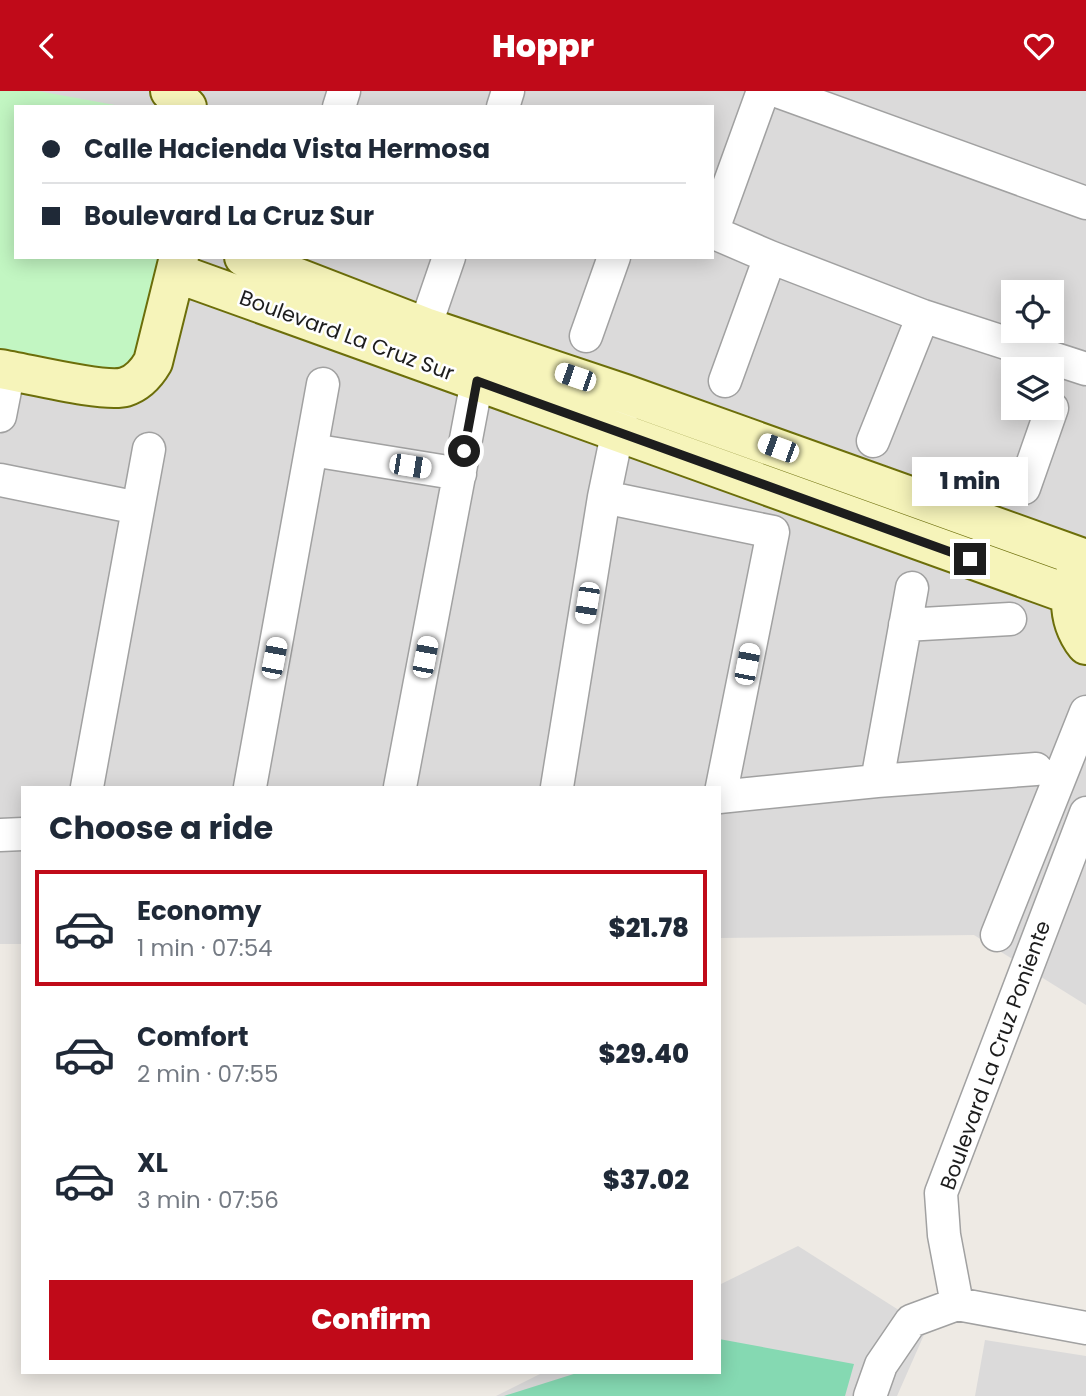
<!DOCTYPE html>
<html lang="en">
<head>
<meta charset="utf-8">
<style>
	:root { --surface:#fff; --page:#f2f2f3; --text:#1f2937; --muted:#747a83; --line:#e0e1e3; --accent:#c00a19 }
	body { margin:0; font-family:Poppins,sans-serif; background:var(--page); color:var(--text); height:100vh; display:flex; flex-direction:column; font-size:26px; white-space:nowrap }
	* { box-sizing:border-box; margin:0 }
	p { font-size:23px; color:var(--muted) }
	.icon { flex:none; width:38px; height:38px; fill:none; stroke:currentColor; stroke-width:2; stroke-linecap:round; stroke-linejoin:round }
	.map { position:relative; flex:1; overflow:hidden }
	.drawer { position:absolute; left:21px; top:695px; width:700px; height:588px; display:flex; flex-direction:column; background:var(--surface); border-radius:0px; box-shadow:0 4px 18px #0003 }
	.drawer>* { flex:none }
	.banner { position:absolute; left:14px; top:14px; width:700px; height:154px; border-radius:0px; box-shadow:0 4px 18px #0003; display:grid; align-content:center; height:154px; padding:0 28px; background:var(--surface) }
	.tools { position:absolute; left:1001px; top:189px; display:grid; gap:14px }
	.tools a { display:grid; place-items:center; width:63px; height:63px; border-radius:0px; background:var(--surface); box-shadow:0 4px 18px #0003; font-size:35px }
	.end { position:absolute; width:32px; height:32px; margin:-16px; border:9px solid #1d1d1d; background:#fff; box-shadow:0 0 0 4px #fff }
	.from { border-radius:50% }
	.bubble { position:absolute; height:49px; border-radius:0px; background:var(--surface); box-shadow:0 4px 18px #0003; font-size:23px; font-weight:800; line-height:49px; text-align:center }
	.car { position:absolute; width:21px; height:42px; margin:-21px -10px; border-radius:9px; box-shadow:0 0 5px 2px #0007; background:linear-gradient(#fff 24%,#345 0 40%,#fff 0 76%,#345 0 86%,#fff 0) }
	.banner b { display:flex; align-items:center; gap:24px; height:66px; font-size:26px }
	.banner b+b { border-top:2px solid var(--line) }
	.banner i { width:18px; height:18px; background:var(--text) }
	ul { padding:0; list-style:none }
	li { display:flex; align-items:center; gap:21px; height:116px; margin:0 14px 10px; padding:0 14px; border:4px solid transparent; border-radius:0px }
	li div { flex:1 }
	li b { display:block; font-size:26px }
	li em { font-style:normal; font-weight:800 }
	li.current { border-color:var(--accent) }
	li>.icon { width:63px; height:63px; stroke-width:1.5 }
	h2 { padding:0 28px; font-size:32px; line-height:84px }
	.cta { display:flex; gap:14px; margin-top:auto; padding:14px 28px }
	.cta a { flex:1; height:80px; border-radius:0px; background:var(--accent); color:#fff; font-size:28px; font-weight:800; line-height:80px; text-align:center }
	header { display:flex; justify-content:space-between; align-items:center; height:91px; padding:0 28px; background:var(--accent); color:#fff; font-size:32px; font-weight:800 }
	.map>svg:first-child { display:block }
	.residential { fill:#dbdada; fill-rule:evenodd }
	.park { fill:#c2f6c2 }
	.pitch { fill:#85d9b2 }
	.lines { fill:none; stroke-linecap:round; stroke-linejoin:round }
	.street-casing { stroke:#a1a1a1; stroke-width:35 }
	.secondary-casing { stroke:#6c6e0a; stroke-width:42 }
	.street { stroke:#fff; stroke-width:32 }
	.secondary { stroke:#f6f4ba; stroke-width:38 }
	.route { stroke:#1d1d1d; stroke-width:9 }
	.labels { text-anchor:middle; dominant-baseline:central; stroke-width:5; stroke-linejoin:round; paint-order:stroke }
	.street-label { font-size:21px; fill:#1d1d1d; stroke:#fff }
</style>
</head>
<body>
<header><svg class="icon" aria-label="back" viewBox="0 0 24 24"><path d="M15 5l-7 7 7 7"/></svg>Hoppr<svg class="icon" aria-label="heart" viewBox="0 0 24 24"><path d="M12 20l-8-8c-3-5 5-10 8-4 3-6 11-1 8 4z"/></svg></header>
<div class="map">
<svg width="1086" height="1305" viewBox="0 0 1086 1305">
	<rect width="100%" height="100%" fill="#eeeae4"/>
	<path class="residential" d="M0 0H1086V914L974 844 719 847V696H23V853H0ZM16 16H712V166H16ZM1013 201H1052V240H1013ZM1013 278H1052V317H1013Z
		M798 1155 927 1237 897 1305H496L544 1281H719V1194Z
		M985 1249 1086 1265V1305H975Z"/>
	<path class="park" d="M0 0H38L126 16H16V166H169L145 271 116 282 0 260Z"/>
	<path class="pitch" d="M719 1248 854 1273 845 1305H504L580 1281H719Z"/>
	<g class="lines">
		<defs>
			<path id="street" d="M763 0 712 141 770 166 923 225 1086 278
				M777 0 1086 112
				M339 16 344 0
				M503 16 508 0
				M425 236 449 166
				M586 245 614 166
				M725 290 770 166
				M0 325 9 279
				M873 350 923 225
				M312 359 460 383
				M0 389 138 417
				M1024 397 1052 317
				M604 406 773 441 720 706
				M905 534 1010 528
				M877 690 912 497
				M87 696 149 358
				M250 696 323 293
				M400 696 477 290
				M557 696 604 406 622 319
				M719 706 877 690 1036 678
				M0 744 23 743
				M997 844 1086 621
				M957 1213 944 1144 941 1102 1086 722
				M870 1305 881 1274 911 1230 957 1213 1086 1237"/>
			<path id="secondary" d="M170 0 187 16
				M244 166 425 236 625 303 1083 467
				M176 182 1071 504
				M0 278C26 282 104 302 125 296 138 292 146 283 153 271L179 166
				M1076 480C1068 506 1069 532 1086 554"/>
		</defs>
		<use href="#street" class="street-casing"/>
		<use href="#secondary" class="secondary-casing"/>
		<use href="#street" class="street"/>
		<use href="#secondary" class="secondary"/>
	</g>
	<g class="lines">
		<path class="route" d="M464 360 477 290 970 468"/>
	</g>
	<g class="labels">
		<g class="street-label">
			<text transform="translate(347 244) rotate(20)">Boulevard La Cruz Sur</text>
			<text transform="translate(995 964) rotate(-70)">Boulevard La Cruz Poniente</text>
		</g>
	</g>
</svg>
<div class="tools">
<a><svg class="icon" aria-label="locate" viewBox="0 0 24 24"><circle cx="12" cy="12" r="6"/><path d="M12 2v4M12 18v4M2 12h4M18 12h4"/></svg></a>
<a><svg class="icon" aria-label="layers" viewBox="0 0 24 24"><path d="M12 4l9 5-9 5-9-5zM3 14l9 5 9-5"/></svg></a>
</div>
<i class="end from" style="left:464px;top:360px"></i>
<i class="end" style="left:970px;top:468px"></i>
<div class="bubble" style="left:912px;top:366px;width:116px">1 min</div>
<i class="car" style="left:575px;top:286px;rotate:289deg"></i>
<i class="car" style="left:778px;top:357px;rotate:290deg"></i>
<i class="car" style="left:410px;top:375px;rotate:99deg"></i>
<i class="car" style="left:587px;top:512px;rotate:189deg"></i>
<i class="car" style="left:425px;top:566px;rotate:11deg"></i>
<i class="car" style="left:274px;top:567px;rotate:11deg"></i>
<i class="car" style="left:747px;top:573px;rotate:11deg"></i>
<div class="banner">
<b><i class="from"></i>Calle Hacienda Vista Hermosa</b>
<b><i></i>Boulevard La Cruz Sur</b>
</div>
<section class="drawer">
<h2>Choose a ride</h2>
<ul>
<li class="current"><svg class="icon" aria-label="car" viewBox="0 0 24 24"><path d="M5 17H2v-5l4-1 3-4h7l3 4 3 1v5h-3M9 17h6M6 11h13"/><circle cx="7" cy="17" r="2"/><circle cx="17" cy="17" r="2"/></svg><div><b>Economy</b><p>1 min · 07:54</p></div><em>$21.78</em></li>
<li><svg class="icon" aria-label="car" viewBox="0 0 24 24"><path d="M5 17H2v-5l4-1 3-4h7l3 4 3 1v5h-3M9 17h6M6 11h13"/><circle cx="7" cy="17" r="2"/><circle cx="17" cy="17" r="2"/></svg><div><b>Comfort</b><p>2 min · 07:55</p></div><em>$29.40</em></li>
<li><svg class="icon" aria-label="car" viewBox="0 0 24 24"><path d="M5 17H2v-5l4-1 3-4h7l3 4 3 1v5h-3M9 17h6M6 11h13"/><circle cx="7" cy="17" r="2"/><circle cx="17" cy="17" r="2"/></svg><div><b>XL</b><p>3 min · 07:56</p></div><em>$37.02</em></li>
</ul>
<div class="cta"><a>Confirm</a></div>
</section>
</div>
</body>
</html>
